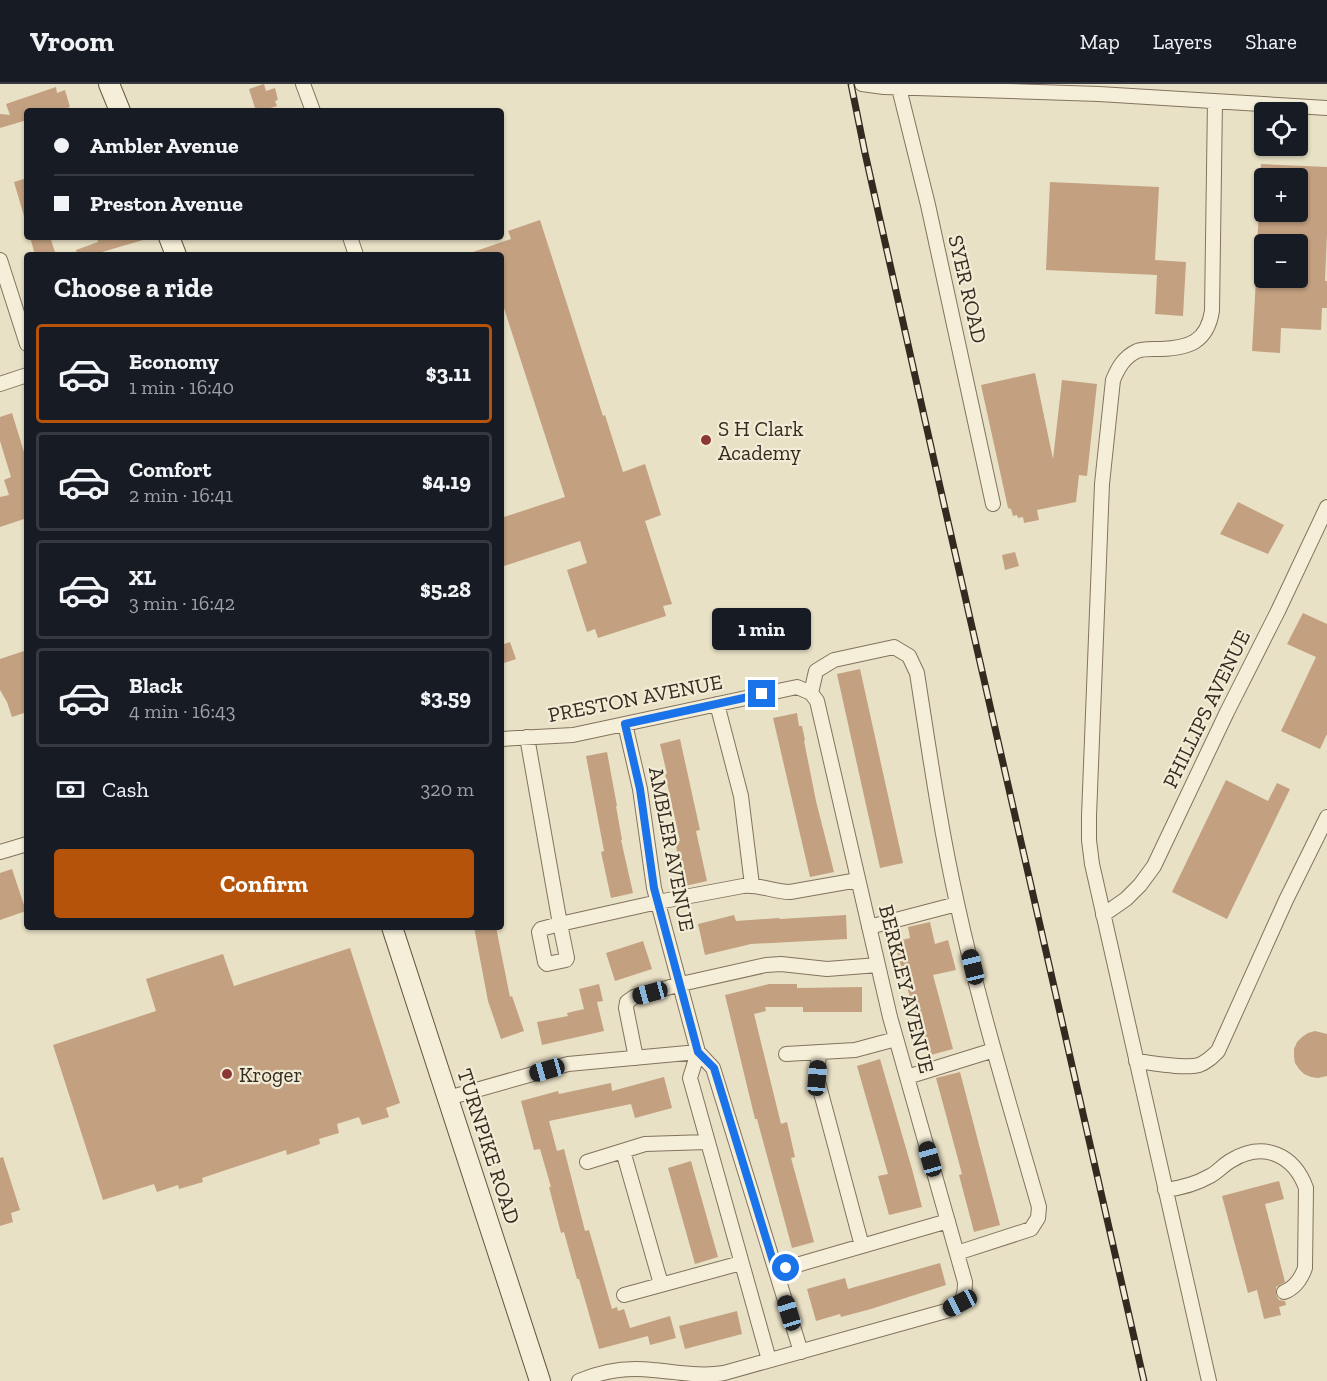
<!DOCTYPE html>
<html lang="en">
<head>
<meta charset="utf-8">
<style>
	:root { --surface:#171b24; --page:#20242c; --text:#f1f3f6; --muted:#9ea1a6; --line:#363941; --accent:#b45309 }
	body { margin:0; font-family:"Zilla Slab",serif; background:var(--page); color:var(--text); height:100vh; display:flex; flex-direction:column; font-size:22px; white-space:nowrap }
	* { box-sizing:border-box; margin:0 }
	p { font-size:20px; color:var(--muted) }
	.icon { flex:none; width:33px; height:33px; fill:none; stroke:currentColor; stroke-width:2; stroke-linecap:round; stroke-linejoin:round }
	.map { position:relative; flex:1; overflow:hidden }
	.details { position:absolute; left:24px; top:168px; width:480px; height:678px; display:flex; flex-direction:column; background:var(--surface); border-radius:6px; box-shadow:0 2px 4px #0004 }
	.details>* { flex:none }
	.hud { position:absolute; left:24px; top:24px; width:480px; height:132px; border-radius:6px; box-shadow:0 2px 4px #0004; display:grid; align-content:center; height:132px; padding:0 30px; background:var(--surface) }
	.fabs { position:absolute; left:1254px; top:18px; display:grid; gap:12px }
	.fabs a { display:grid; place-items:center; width:54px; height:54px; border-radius:6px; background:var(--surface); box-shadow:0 2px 4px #0004; font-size:30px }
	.end { position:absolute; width:27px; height:27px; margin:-14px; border:8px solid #1a73e8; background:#fff; box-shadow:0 0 0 3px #fff }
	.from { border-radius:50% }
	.bubble { position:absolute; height:42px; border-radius:6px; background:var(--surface); box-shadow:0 2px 4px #0004; font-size:20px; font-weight:700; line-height:42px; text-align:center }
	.car { position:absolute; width:18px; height:36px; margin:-18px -9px; border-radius:8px; box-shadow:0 0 4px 2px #0007; background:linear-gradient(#222 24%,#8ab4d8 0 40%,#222 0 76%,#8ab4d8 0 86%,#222 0) }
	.hud b { display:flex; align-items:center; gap:21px; height:57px; font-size:22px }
	.hud b+b { border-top:2px solid var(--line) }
	.hud i { width:15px; height:15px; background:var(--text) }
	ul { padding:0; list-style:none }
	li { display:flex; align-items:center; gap:18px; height:99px; margin:0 12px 9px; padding:0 18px; border:3px solid var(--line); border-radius:6px }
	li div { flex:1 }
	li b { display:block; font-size:22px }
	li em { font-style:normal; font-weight:700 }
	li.on { border-color:var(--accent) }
	li>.icon { width:54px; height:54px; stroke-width:1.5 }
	h2 { padding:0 30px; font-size:27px; line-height:72px }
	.pay { display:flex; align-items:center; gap:15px; height:66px; padding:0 30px; font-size:22px }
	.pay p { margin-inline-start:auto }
	.action { display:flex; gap:12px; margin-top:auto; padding:12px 30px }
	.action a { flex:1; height:69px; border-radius:6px; background:var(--accent); color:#fff; font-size:24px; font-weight:700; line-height:69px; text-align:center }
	header { display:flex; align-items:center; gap:36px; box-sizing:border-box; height:84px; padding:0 30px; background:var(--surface); border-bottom:2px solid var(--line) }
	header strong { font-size:28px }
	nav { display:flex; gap:33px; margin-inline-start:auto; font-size:21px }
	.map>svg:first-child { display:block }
	.building { fill:#c3a080 }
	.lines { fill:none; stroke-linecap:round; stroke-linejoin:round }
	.street-casing { stroke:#83735e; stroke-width:16 }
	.secondary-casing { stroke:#655541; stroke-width:22 }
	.street { stroke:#f5eed8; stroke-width:14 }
	.secondary { stroke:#f5eed8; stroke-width:20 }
	.rail-casing { stroke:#342b20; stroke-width:7 }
	.rail { stroke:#f2ebd5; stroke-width:4.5; stroke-dasharray:14; stroke-linecap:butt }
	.route { stroke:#1a73e8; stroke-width:8 }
	.poi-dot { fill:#8b3834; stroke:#f2ebd5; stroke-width:2 }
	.labels { text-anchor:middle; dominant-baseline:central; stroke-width:4.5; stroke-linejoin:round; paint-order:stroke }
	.street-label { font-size:21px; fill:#342b20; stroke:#f2ebd5 }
	.poi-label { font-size:21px; fill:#342b20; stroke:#f2ebd5; text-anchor:start }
</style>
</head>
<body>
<header>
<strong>Vroom</strong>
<nav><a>Map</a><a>Layers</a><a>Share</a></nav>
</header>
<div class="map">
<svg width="1327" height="1297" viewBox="0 0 1327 1297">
	<rect width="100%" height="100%" fill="#e9e1c6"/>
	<path class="building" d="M264 0 266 7 275 4 278 16 275 17 277 22 261 27H256L249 5Z
		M56 3 57 9 65 6 70 23 58 27H27V36L0 44V30L10 31 6 20Z
		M1261 80 1327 83V150L1325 197H1327V224H1322L1321 246 1281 244 1280 269 1252 267 1256 194H1298V160H1257L1259 128H1298V94H1260Z
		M27 94V132H24L14 98Z
		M1050 98 1159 103 1155 176 1186 178 1183 232 1155 230 1157 191 1046 186Z
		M540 136 603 332 605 331 623 388 645 380 661 431 645 437 672 520 663 522 666 532 598 554 595 545 587 548 567 486 587 479 580 457 501 483V434L565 413 501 215V171H471L470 169 511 155 508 147Z
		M30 153H50L56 171H35Z
		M97 153H143V156L92 171H77L76 166 98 158Z
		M1035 289 1053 375 1062 296 1097 300 1087 392 1079 391 1076 418 1037 426 1039 436 1024 439 1023 433 1018 434 1017 431 1013 432 1011 425 1008 424 981 301Z
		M12 329 27 378V434L0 443V413L9 411 4 396 11 393 0 357V333Z
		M1238 418 1284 441 1268 470 1220 450Z
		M1015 468 1019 482 1005 486 1002 471Z
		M1303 529 1327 540V650L1320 665 1281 647 1316 573 1287 560Z
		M510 558 516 575 501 580V561Z
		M27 566V628L12 633 7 618 0 606V575Z
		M860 585 903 779 880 784 837 590Z
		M797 629 799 642H802L805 656 804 657 816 717 834 788 810 793 773 634Z
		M680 655 700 746 696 747 707 797 685 802 675 758 680 757 665 690H667L660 660Z
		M607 668 617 722H616L622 756H621L633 809 611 814 601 768 604 767 586 672Z
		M1226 696 1268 717 1277 699 1290 705 1227 835 1172 808Z
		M12 785 26 827 0 836V789Z
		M734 831 736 837 779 834 780 835 846 831 847 855 751 860 705 871 698 840Z
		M930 838 935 860 948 856 956 886 933 891 953 965 927 972 894 858 910 854 908 843Z
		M474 843H496L510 913 512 912 524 947 501 955 488 917Z
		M643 857 652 885 615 897 606 869Z
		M350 864 400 1019 386 1024 389 1033 362 1041 359 1033 337 1040 339 1049 319 1055 320 1060 287 1071 286 1066 202 1094 203 1098 179 1105 178 1101 157 1108 154 1100 103 1116 53 961 156 927 146 895 223 870 234 902Z
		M599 900 603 917 597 918 604 947 542 961 537 938 568 932 567 929 584 925 579 905Z
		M769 900H797V904L862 903V928H803V923H765L766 927 754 930 781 1040 787 1038 795 1073 791 1074 814 1158 792 1164 757 1035H755L725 911Z
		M1315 947 1327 950V992L1318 994 1311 993 1304 990 1299 985 1295 979 1294 972V965L1297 958 1302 953 1308 949Z
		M880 975 912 1085 922 1123 889 1131 878 1092 888 1090 857 982Z
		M960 988 1000 1141 974 1148 959 1091 962 1090 936 994Z
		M664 993 672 1024 635 1034 631 1020 549 1037 557 1067 564 1065 585 1147 589 1146 612 1225 617 1223 618 1227 624 1225 630 1244 670 1232 676 1254 650 1261 648 1252 599 1265 579 1195H577L564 1148 561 1149 549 1103H551L540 1065 534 1066 521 1017 558 1007 559 1010 611 999 612 1007Z
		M3 1073 20 1126 11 1129 13 1138 0 1142V1074Z
		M691 1077 718 1173 695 1180 668 1084Z
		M1279 1097 1284 1115 1265 1120 1285 1198 1276 1203V1211L1279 1216 1285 1217 1286 1221 1279 1223 1281 1231 1264 1235 1257 1206 1248 1209 1222 1112Z
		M940 1179 946 1201 871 1225 841 1233 840 1230 816 1237 807 1205 845 1194 848 1205Z
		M737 1227 742 1250 685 1265 679 1242Z"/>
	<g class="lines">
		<defs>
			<path id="street" d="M303 0 313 27
				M862 0 884 3 1099 10 1327 24
				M898 0 928 121 993 420
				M350 153 356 171
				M0 176 27 260
				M0 300 27 291
				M811 609 816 587 834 576 894 563 909 572 917 589C929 666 940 743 957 819 979 921 1010 1022 1039 1123L1038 1134 1031 1145 957 1169
				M717 620 741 712 752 801
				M527 653 560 840 658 818 743 802C759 800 774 808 790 808L858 796
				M501 655 573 651 797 603 811 609
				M0 768 27 760
				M1103 831 1126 815 1140 801 1154 782 1227 628 1278 527 1327 423
				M560 840 567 874 566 876 547 880 545 878 539 848 541 845Z
				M869 843 957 820
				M819 968 817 994 862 1162
				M786 970 855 966 896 955
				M636 974 626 924 627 918 634 913 681 900 766 881 781 880 827 885 878 881
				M1136 977C1153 979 1183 985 1199 981 1207 978 1212 973 1218 967L1286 816 1327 733
				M907 993 994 966
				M448 1014 568 980 698 968 654 804 640 705 625 640
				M623 1067 661 1200
				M587 1078 645 1060 707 1058
				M1165 1106C1181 1104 1196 1100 1210 1092 1218 1088 1224 1080 1232 1076 1264 1057 1294 1071 1306 1104L1305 1184C1301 1195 1295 1204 1284 1208
				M776 1187 948 1137
				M624 1211 741 1179
				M769 1276 690 994 698 968 713 984 801 1268
				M579 1297C602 1287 628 1283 653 1286 677 1288 700 1293 724 1289L946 1227C961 1219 965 1217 965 1198L890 933 817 617 811 609
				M1209 1297 1092 780 1089 756V732L1102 400 1113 296C1118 284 1124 273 1137 267 1144 264 1153 265 1161 265 1189 264 1207 258 1212 227L1215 17"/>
			<path id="secondary" d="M109 0 120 27
				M169 153 176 171
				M392 843 540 1297"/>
		</defs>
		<use href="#street" class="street-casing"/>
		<use href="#secondary" class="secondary-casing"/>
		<use href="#street" class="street"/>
		<use href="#secondary" class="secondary"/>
		<defs>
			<path id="rail" d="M851 0 865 69 938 394 1144 1297"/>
		</defs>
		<use href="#rail" class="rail-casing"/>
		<use href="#rail" class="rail"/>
	</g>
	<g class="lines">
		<path class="route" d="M762 610 625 640 640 705 654 804 698 968 714 984 776 1187 786 1184"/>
	</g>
	<g class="poi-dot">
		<circle cx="706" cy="356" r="6"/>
		<circle cx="227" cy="990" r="6"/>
	</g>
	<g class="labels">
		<g class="street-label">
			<text transform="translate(968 205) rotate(77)">SYER ROAD</text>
			<text transform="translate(635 614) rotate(-11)">PRESTON AVENUE</text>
			<text transform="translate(1206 625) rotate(-64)">PHILLIPS AVENUE</text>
			<text transform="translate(672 765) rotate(79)">AMBLER AVENUE</text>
			<text transform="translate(907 905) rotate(76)">BERKLEY AVENUE</text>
			<text transform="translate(489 1062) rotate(72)">TURNPIKE ROAD</text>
		</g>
		<g class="poi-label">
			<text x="718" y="344">S H Clark<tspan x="718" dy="24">Academy</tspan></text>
			<text x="239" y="990">Kroger</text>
		</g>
	</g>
</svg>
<div class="fabs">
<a><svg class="icon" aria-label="locate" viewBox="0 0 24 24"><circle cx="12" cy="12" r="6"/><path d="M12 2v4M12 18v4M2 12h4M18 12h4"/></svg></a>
<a>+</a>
<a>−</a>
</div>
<i class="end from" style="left:786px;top:1184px"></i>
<i class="end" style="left:762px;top:610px"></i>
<div class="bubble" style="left:712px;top:524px;width:99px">1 min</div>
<i class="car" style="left:973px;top:883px;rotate:346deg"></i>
<i class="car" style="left:650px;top:909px;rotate:255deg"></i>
<i class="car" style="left:547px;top:986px;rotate:254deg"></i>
<i class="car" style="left:817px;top:994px;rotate:5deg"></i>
<i class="car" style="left:930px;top:1075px;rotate:344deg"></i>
<i class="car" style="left:960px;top:1219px;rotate:242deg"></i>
<i class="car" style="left:789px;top:1229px;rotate:343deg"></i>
<div class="hud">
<b><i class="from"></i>Ambler Avenue</b>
<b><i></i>Preston Avenue</b>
</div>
<section class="details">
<h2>Choose a ride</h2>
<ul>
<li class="on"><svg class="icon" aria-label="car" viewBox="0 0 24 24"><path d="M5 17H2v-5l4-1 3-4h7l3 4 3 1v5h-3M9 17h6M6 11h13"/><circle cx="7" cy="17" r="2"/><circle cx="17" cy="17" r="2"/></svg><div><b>Economy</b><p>1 min · 16:40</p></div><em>$3.11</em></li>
<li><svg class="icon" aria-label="car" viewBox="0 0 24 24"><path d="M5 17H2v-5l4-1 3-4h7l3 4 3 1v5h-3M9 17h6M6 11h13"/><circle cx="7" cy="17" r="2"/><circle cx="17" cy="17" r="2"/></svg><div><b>Comfort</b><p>2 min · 16:41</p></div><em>$4.19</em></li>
<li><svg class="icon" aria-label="car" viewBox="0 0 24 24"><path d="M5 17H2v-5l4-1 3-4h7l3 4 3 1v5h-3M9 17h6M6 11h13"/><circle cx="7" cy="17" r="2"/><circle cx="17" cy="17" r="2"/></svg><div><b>XL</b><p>3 min · 16:42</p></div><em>$5.28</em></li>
<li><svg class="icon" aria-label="car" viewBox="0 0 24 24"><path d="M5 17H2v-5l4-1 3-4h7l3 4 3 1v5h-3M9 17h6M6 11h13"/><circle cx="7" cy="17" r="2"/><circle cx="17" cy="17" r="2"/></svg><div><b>Black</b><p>4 min · 16:43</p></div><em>$3.59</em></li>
</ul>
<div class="pay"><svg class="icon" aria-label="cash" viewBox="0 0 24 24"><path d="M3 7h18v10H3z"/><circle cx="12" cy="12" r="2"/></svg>Cash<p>320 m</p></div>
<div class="action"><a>Confirm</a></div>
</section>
</div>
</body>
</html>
